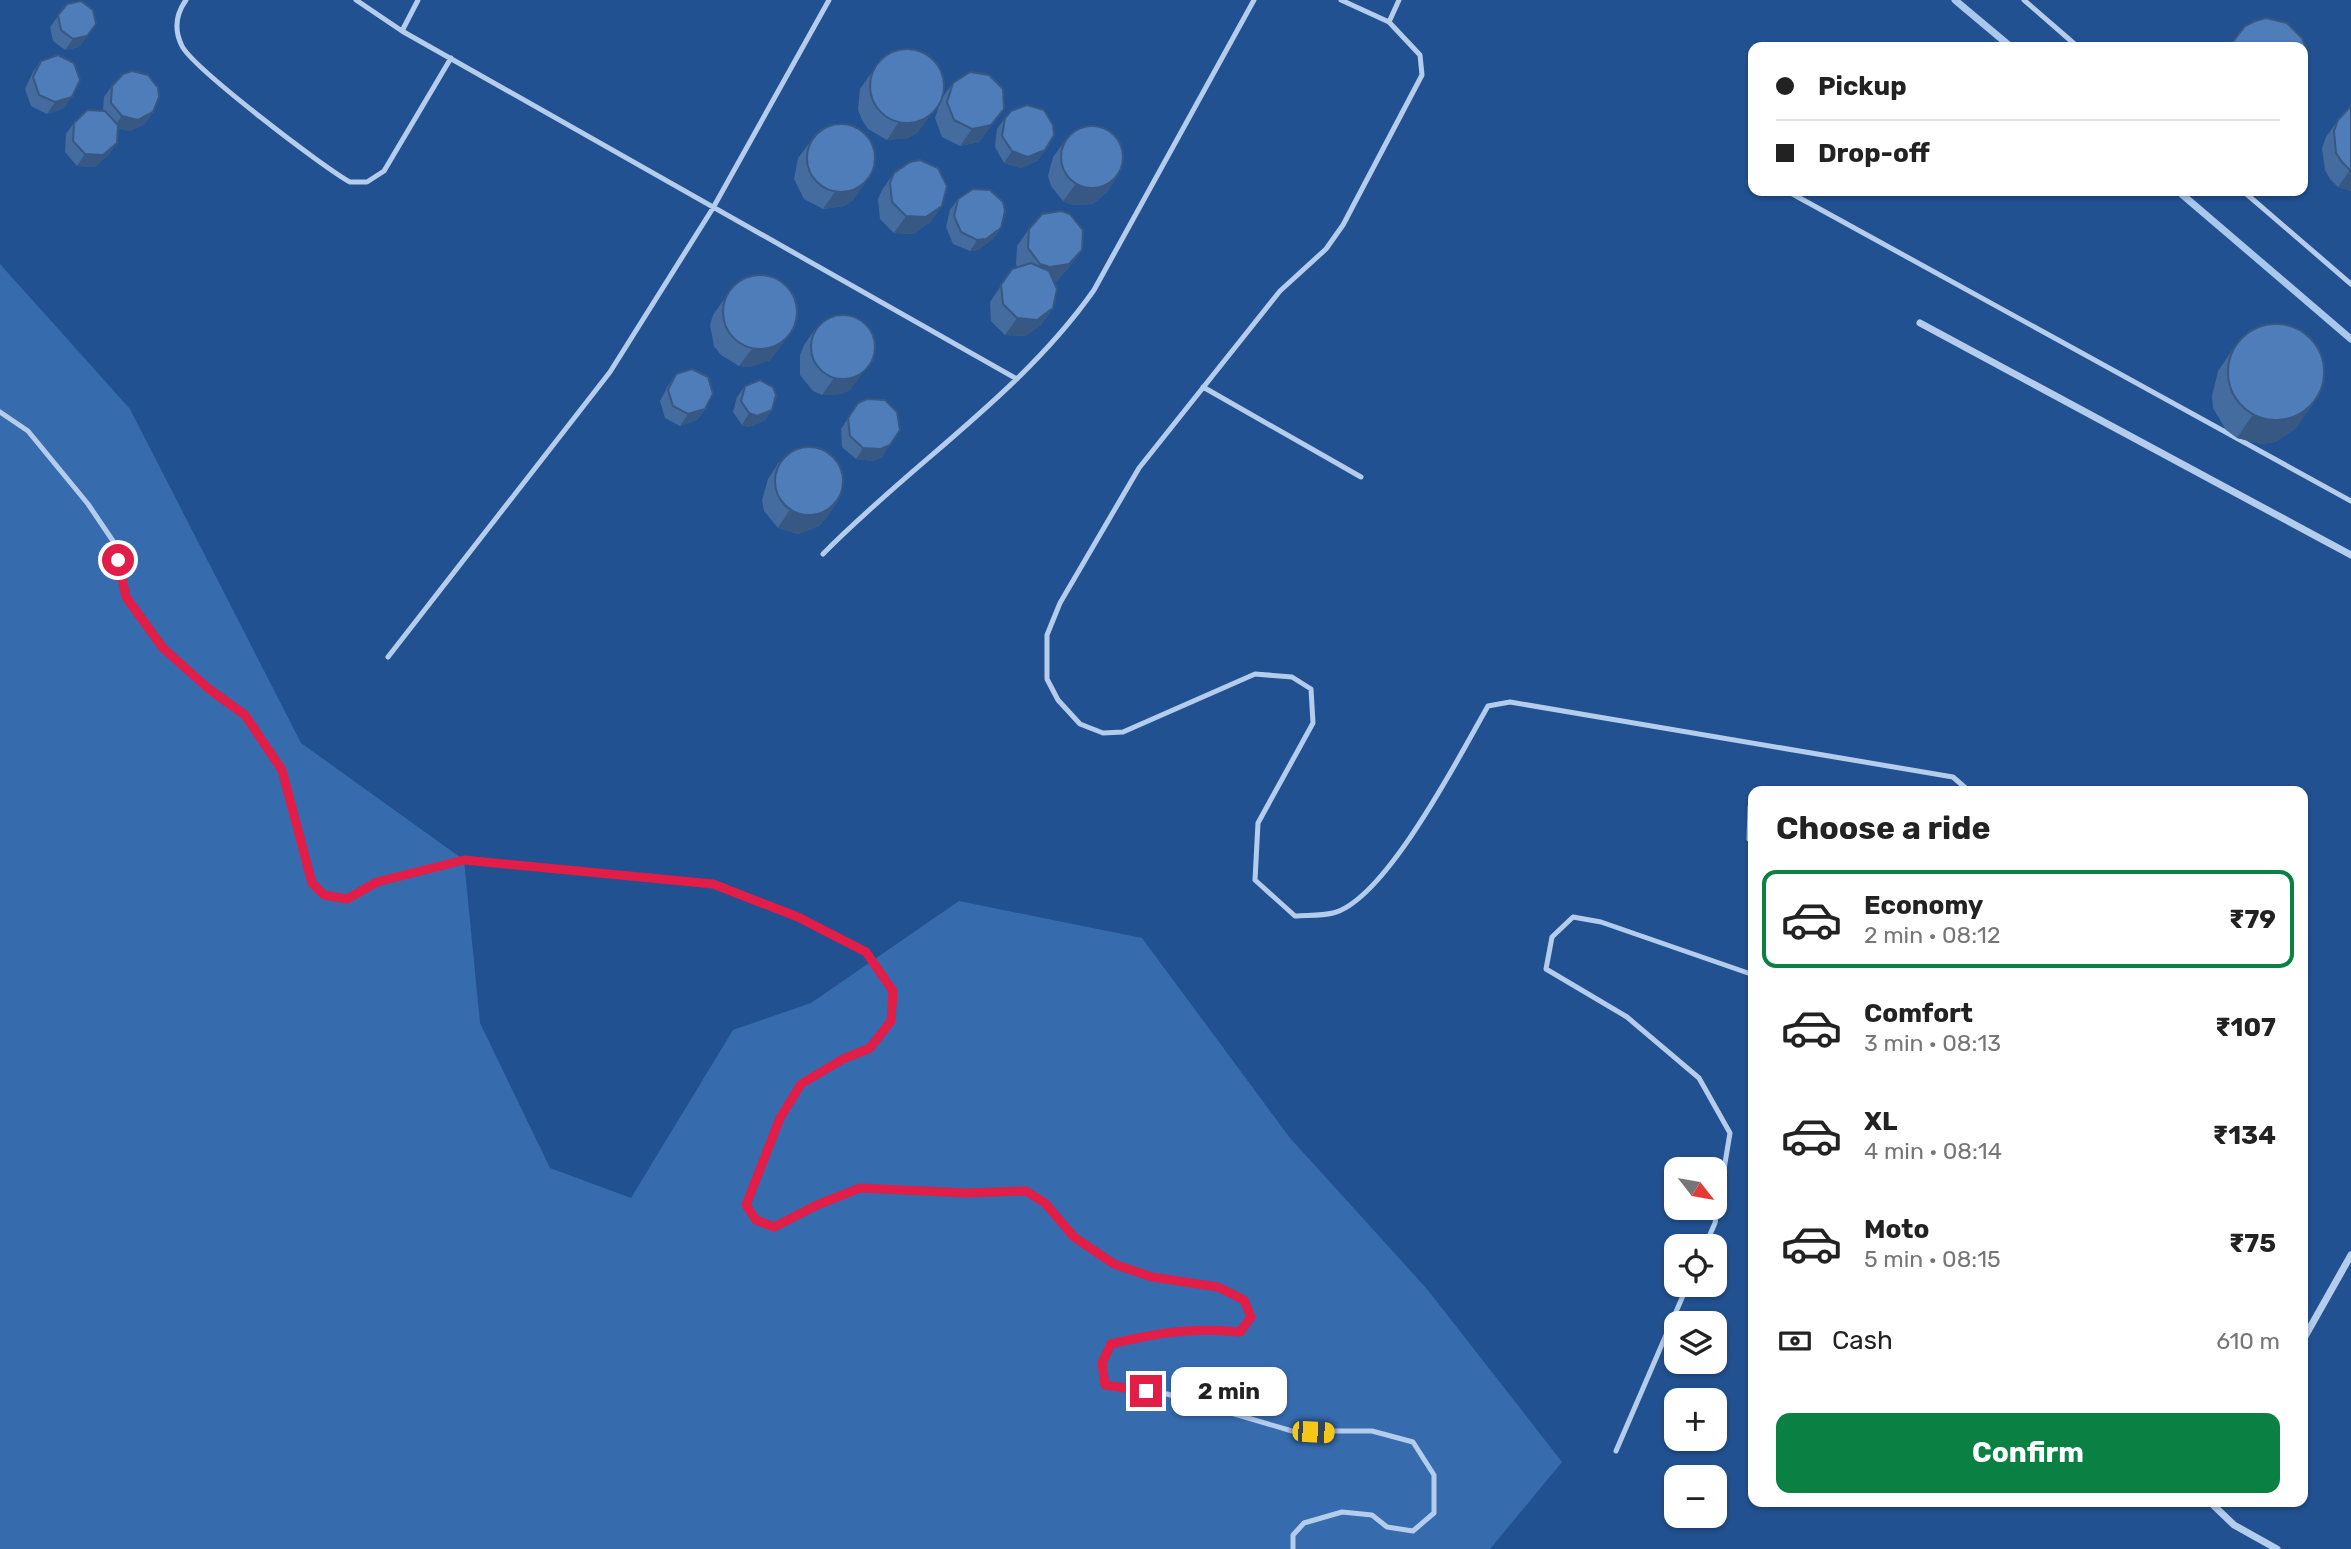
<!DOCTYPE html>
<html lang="en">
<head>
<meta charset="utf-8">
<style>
	:root { --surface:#fff; --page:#f2f2f2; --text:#222; --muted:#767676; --line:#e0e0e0; --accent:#0b8043 }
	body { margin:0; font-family:Rubik,sans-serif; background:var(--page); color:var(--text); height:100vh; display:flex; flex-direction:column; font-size:26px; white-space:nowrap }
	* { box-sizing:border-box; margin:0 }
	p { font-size:23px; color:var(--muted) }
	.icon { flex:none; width:38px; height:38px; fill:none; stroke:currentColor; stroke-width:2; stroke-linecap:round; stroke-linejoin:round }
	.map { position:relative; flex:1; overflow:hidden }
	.panel { position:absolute; left:1748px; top:786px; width:560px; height:721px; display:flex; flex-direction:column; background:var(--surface); border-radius:14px; box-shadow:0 2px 5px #0004 }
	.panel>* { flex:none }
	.banner { position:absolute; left:1748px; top:42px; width:560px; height:154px; border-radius:14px; box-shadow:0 2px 5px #0004; display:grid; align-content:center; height:154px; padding:0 28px; background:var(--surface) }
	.needle { width:46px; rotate:121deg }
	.controls { position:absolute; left:1664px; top:1157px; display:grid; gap:14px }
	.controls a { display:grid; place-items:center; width:63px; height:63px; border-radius:14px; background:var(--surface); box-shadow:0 2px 5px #0004; font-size:35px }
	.end { position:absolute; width:32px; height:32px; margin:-16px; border:9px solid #e11d48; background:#fff; box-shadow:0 0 0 4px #fff }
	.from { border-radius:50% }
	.bubble { position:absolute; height:49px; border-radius:14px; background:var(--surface); box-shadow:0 2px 5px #0004; font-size:23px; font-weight:700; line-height:49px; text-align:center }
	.car { position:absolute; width:21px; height:42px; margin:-21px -10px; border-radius:9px; box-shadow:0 0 5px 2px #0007; background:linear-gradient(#f5c518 24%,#345 0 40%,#f5c518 0 76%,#345 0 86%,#f5c518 0) }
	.banner b { display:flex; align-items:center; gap:24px; height:66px; font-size:26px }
	.banner b+b { border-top:2px solid var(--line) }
	.banner i { width:18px; height:18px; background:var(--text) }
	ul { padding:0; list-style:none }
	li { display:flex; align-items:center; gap:21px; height:98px; margin:0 14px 10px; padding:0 14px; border:4px solid transparent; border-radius:14px }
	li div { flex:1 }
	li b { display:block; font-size:26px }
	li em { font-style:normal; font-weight:700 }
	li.on { border-color:var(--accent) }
	li>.icon { width:63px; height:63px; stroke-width:1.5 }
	h2 { padding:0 28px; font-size:32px; line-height:84px }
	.pay { display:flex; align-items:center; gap:18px; height:77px; padding:0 28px; font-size:26px }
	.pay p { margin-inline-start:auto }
	.action { display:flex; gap:14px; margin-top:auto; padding:14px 28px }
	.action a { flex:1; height:80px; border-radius:14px; background:var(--accent); color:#fff; font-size:28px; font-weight:700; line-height:80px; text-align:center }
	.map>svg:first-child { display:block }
	.green { fill:#366bae }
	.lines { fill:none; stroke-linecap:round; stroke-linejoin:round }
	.stream { stroke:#a8c8ee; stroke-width:7 }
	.service { stroke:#b4cded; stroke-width:5 }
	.minor { stroke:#b4cded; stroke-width:7 }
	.wall { fill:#446c9f }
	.shaded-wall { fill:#375882 }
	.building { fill:#4f7db9; stroke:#375882; stroke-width:2 }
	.route { stroke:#e11d48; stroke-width:9 }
</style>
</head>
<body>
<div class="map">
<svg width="2351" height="1549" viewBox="0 0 2351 1549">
	<rect width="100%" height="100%" fill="#225191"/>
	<path class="green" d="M0 264 130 409 301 743 464 860 480 1023 550 1168 631 1198 733 1030 811 1003 959 901 1142 938 1290 1138 1427 1289 1562 1462 1490 1549H0Z"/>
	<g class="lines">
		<path class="stream" d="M1955 0 2011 47
			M2178 191 2351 339"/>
		<path class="service" d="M186 0C176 14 174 30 182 46 193 68 324 168 350 182H367L384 171 451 58
			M356 0 402 31
			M418 0 402 31 1017 379
			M1341 0 1389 22
			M1399 0 1389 22 1420 55 1422 75 1343 225 1326 249 1280 291 1139 468 1060 603 1047 635V679L1058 700 1080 724 1103 733 1123 732 1255 674 1292 677 1311 689 1313 723 1258 823 1255 880 1295 916C1307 915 1321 916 1333 913 1386 900 1461 753 1488 706L1510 702 1953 777 1969 791
			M2024 0 2078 47
			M1787 191 2351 501
			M2243 191 2351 284
			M1203 387 1361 477
			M0 412 28 431 88 504 113 541 126 597 163 648 209 689 245 715 282 770 312 883 324 895 347 899 377 882 464 860 713 884 798 917 866 952 893 991 891 1021 870 1048 843 1059 801 1084 780 1118 746 1205 756 1220 774 1227 817 1205 860 1188 966 1193 1026 1191 1045 1203 1074 1237 1114 1264 1152 1277 1218 1287 1244 1299 1251 1317 1240 1332C1193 1327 1157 1333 1111 1344L1102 1363 1105 1385 1167 1394 1292 1431H1372L1413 1442 1434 1475V1513L1413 1531 1387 1527 1372 1515 1342 1512 1304 1523 1293 1535V1549
			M823 554C911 464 1021 394 1094 290L1254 0
			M388 657 610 372 713 208 829 0
			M1754 805 1750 807 1749 839 1754 842
			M1705 1246 1715 1223 1730 1133 1699 1078 1627 1017 1546 969 1552 937 1573 917 1601 922 1748 973 1754 972
			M1616 1451 1688 1284"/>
		<path class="minor" d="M1920 323 2351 555
			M2303 1340 2351 1255
			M2210 1502 2234 1525 2277 1549"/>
	</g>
	<path class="wall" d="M67 4 96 24 79 47 65 50 53 41 50 27Z
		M41 61 64 108 47 114 31 106 25 89 33 72Z
		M872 72 942 98 953 83 1004 109 979 142 960 146 942 137 935 118 940 102 917 133 908 138 887 140 868 129 862 120 858 110 860 89Z
		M112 86 145 124 130 131 118 128 117 143 109 154 95 167 77 166 65 152 66 134 74 123 103 111 104 97Z
		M2351 106V191L2338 187 2330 179 2325 170 2322 148 2326 137 2338 120Z
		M1005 118 1045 150 1037 161 1021 168 1004 163 995 147 997 129Z
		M817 133 865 183 853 200 844 206 823 209 804 199 794 179 798 158Z
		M1065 141 1108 191 1093 204 1073 205 1063 201 1051 186 1048 176 1053 157Z
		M894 173 942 206 930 222 914 234 894 233 880 219 878 199 882 190Z
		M958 199 1001 228 993 239 978 250 970 251 953 244 946 227 950 210Z
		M1029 229 1082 250 1070 266 1057 281H1054L1053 308 1041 325 1025 336 1005 335 991 321 990 302 1012 269 1018 267 1016 265 1017 246Z
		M725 298 795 327 770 360 750 367 739 366 721 355 714 346 710 325 713 315Z
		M816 328 851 389 842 394 822 395 813 391 800 375V355L804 345Z
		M2233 349 2296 428 2275 442 2262 444 2237 438 2226 430 2213 408 2212 396 2218 371Z
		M676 374 705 409 697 420 680 426 665 418 660 401 668 386Z
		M745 386 772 410 764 421 749 427 742 425 733 412 737 397Z
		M858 403 882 457 873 461 856 459 842 447 841 429Z
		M779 462 838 501 826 518 819 526 798 534 778 528 764 511 762 500 768 479Z"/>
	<path class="shaded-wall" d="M87 36 79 47 65 50 73 39Z
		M72 97 64 108 47 114 55 102Z
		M942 100 917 133 908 138 887 140 898 123Z
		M1004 109 979 142 960 146 972 129Z
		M153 112 145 124 130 131 114 127 122 116Z
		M117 143 109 154 95 167 77 166 85 154Z
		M1045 150 1037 161 1021 168 1004 163 1012 151Z
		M2350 170 2351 171V191L2338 187Z
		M1119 174 1108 191 1093 204 1073 205 1063 201 1075 185Z
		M865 183 853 200 844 206 823 209 834 193Z
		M942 206 930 222 914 234 894 233 906 216Z
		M1001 228 993 239 978 250 970 251 977 240Z
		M1082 250 1070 266 1057 281 1038 284 1029 280 1040 264Z
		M1053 308 1041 325 1025 336 1005 335 1017 318Z
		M795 327 770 360 750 367 739 366 751 350Z
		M863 373 851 389 842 394 822 395 834 378Z
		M2319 396 2296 428 2275 442 2262 444 2237 438 2252 416Z
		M705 409 697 420 680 426 688 414Z
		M772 410 764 421 749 427 742 425 749 413Z
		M890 445 882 457 873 461 856 459 863 448Z
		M838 501 826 518 819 526 798 534 778 528 789 511Z"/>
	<path class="building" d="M81 1 93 10 96 24 87 36 73 39 61 30 58 15 67 4Z
		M2266 18 2287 23 2302 38 2306 48 2305 70 2303 73V47H2232V43L2245 26 2255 21Z
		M870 86a37 37 0 1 1 74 0a37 37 0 1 1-74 0Z
		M58 55 74 63 80 80 72 97 55 102 39 95 33 77 41 61Z
		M132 71 148 75 158 88 159 97 153 112 138 120 122 116 111 103 112 86 123 74Z
		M970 72 989 75 1003 89 1004 109 991 125 972 129 954 120 947 102 953 83Z
		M1027 105 1044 110 1053 125 1054 135 1045 150 1028 157 1012 151 1002 136 1005 118 1011 111Z
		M2351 106V171L2342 162 2336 153 2334 131 2338 120Z
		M87 110 105 111 118 125 117 143 103 155 85 154 73 141 74 123Z
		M807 158a34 34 0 1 1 68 0a34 34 0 1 1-68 0Z
		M1061 157a31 31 0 1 1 62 0a31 31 0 1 1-62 0Z
		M920 160 938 168 947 186 942 206 926 217 906 216 892 202 890 183 894 173 910 162Z
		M973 189 990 190 1003 202 1005 211 1001 228 986 239 977 240 961 232 954 216 958 199Z
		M1061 211 1070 214 1083 230 1082 250 1069 264 1050 267 1040 264 1028 248 1029 229 1042 214Z
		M1031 263 1049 271 1057 289 1053 308 1037 320 1017 318 1003 304 1001 285 1012 269Z
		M723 312a37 37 0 1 1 74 0a37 37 0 1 1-74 0Z
		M811 347a32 32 0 1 1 64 0a32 32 0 1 1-64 0Z
		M2228 372a48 48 0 1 1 96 0a48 48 0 1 1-96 0Z
		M692 369 708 377 713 394 705 409 688 414 673 406 668 390 676 374Z
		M760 380 773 387 776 395 772 410 757 416 749 413 741 401 745 386Z
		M867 399 885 400 897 412 900 430 890 445 881 449 863 448 850 436 848 418 858 403Z
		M775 481a34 34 0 1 1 68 0a34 34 0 1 1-68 0Z"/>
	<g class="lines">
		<path class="route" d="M118 560 126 597 163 648 209 689 245 715 282 770 312 883 324 895 347 899 377 882 464 860 713 884 798 917 866 952 893 991 891 1021 870 1048 843 1059 801 1084 780 1118 746 1205 756 1220 774 1227 817 1205 860 1188 966 1193 1026 1191 1045 1203 1074 1237 1114 1264 1152 1277 1218 1287 1244 1300 1251 1317 1240 1332C1193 1327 1157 1333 1111 1344L1102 1363 1105 1385 1146 1391"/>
	</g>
</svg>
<div class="controls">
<a><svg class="needle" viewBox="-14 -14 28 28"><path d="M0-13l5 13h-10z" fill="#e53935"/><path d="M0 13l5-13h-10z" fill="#767676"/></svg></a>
<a><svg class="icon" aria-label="locate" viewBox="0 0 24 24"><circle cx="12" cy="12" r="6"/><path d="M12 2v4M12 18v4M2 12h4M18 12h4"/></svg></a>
<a><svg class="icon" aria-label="layers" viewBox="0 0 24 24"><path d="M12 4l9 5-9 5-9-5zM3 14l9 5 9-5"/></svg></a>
<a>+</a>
<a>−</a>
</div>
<i class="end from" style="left:118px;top:560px"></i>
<i class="end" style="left:1146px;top:1391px"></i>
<div class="bubble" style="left:1171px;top:1367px;width:116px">2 min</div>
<i class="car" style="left:1313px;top:1432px;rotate:93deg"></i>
<div class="banner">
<b><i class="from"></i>Pickup</b>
<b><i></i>Drop-off</b>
</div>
<section class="panel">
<h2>Choose a ride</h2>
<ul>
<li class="on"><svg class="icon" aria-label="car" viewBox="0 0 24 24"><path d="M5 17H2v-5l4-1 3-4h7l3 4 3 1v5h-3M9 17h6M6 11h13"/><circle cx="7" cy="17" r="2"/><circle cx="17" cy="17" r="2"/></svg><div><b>Economy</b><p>2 min · 08:12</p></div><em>₹79</em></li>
<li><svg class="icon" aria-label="car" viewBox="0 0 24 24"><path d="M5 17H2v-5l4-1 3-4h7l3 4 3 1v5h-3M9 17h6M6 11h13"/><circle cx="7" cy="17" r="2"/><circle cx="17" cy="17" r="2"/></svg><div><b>Comfort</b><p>3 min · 08:13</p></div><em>₹107</em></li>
<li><svg class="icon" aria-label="car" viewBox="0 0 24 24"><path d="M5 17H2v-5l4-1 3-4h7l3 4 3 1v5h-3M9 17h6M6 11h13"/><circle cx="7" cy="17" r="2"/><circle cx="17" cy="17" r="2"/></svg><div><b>XL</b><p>4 min · 08:14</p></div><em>₹134</em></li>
<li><svg class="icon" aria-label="car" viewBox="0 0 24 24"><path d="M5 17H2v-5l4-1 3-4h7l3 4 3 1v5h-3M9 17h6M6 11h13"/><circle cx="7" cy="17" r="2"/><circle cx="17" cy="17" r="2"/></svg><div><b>Moto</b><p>5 min · 08:15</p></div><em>₹75</em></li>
</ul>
<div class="pay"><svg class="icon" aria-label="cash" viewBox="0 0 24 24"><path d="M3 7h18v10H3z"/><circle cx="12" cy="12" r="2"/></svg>Cash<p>610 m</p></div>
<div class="action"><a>Confirm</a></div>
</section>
</div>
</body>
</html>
